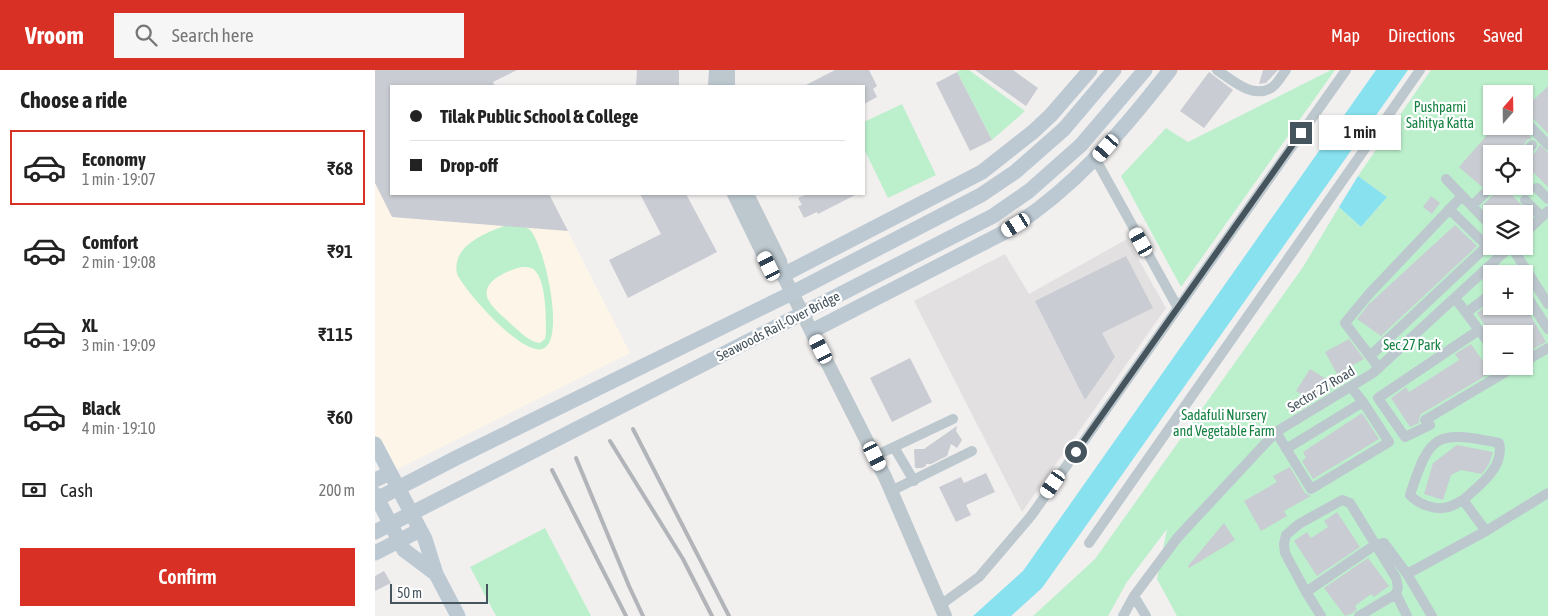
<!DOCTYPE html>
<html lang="en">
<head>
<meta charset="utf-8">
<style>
	:root { --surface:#fff; --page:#f6f6f6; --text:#222; --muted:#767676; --line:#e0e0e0; --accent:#d93025 }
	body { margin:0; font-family:"Asap Condensed",sans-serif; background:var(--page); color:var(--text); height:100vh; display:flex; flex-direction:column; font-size:19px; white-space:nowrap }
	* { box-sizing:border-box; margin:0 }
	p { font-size:16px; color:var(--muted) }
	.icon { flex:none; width:28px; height:28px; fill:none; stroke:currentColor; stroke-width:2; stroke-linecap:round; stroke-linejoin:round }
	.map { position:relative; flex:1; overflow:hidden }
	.details { display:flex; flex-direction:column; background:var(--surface); width:375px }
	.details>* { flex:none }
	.banner { position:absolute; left:15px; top:15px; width:475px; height:110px; border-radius:0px; box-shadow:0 1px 4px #0004; display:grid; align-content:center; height:110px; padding:0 20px; background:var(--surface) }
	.needle { width:32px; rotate:20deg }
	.controls { position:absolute; left:1108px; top:15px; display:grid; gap:10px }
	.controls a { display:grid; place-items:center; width:50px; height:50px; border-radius:0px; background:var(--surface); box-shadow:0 1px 4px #0004; font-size:25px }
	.scale { position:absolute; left:15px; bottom:12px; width:98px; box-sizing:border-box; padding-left:5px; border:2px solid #46545d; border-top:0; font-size:14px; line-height:18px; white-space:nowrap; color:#46545d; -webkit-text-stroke:4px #fff; paint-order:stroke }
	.end { position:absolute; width:22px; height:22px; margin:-11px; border:6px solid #46545d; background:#fff; box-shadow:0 0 0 2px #fff }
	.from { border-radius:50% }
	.bubble { position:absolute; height:35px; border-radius:0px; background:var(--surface); box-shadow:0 1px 4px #0004; font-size:16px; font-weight:600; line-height:35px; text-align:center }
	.car { position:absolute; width:15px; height:30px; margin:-15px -8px; border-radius:6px; box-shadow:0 0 4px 1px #0007; background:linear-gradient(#fff 24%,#345 0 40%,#fff 0 76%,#345 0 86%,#fff 0) }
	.banner b { display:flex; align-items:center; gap:18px; height:48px; font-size:19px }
	.banner b+b { border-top:1px solid var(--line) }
	.banner i { width:12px; height:12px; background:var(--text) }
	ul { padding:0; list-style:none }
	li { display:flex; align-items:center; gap:15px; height:75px; margin:0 10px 8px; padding:0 10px; border:2px solid transparent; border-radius:0px }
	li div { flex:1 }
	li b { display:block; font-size:19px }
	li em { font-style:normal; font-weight:600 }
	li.current { border-color:var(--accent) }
	li>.icon { width:45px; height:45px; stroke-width:1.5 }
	h2 { padding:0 20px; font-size:22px; line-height:60px }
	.pay { display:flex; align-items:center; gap:12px; height:55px; padding:0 20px; font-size:19px }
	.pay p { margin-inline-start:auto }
	.primary-button { display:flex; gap:10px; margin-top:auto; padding:10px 20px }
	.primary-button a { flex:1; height:58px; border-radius:0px; background:var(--accent); color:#fff; font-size:20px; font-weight:600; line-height:58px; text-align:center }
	header { display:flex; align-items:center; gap:30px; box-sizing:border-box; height:70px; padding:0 25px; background:var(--accent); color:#fff }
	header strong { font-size:24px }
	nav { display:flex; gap:28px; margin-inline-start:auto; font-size:18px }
	.search { width:350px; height:45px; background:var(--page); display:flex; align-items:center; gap:12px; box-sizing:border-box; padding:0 18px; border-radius:0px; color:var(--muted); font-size:19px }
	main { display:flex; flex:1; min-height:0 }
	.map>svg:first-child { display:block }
	.commercial { fill:#fcf5e8 }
	.education { fill:#e3e0e1 }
	.green { fill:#bcf0cc; fill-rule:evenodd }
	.water { fill:#88e1ee }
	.building { fill:#c9ccd2 }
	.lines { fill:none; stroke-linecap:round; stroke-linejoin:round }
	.minor { stroke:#bcc8ce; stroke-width:10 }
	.tertiary { stroke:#bcc8ce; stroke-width:14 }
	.secondary { stroke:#bcc9d3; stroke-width:15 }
	.rail { stroke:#b1b5b9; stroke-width:4 }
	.secondary-bridge { stroke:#bcc9d3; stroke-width:15 }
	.route { stroke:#46545d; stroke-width:6 }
	.labels { text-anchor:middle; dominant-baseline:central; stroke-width:4.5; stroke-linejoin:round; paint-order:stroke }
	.park-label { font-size:14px; fill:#158142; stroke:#fff }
	.street-label { font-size:14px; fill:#46545d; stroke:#fff }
</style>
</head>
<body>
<header>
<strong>Vroom</strong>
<div class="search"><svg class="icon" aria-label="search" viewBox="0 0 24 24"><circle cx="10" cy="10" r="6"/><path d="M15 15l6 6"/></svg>Search here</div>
<nav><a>Map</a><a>Directions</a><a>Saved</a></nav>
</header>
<main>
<section class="details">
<h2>Choose a ride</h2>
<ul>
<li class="current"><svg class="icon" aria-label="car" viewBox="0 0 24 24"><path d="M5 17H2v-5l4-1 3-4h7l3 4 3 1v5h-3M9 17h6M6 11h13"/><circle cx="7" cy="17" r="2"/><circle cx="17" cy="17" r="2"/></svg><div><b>Economy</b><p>1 min · 19:07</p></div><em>₹68</em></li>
<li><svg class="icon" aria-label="car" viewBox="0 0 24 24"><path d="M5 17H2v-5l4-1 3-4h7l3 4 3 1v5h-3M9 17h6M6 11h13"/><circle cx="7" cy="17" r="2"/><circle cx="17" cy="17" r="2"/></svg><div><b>Comfort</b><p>2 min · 19:08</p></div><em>₹91</em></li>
<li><svg class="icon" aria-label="car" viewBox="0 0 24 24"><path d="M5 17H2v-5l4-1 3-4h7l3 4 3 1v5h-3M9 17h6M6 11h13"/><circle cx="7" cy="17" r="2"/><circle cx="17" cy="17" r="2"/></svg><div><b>XL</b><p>3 min · 19:09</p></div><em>₹115</em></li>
<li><svg class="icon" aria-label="car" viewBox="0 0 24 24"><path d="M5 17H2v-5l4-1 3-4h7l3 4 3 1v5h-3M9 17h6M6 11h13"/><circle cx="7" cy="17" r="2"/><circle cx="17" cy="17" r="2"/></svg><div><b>Black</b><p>4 min · 19:10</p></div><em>₹60</em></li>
</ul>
<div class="pay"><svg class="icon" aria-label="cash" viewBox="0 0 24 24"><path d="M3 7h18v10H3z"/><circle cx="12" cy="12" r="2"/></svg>Cash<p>200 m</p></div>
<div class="primary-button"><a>Confirm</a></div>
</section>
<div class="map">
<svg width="1173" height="546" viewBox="0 0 1173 546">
	<rect width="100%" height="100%" fill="#f2efef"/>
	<path class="commercial" d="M0 0H112L120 16H16V124H174L255 283 15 403 0 374Z"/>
	<path class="education" d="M752 169 791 238 647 442 539 231 630 184 654 224Z"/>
	<path class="green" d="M585 0H594L650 41 617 70 582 2Z
		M956 0H960L806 217 746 106 791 58 813 72Z
		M1056 0H1173V546H802L782 509 792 459 752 512 733 546H658L720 489 928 197 964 137 986 157 1012 127 983 106ZM1116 24H1149V56H1116ZM1116 84H1149V116H1116ZM1116 144H1149V176H1116ZM1116 204H1149V236H1116ZM1116 264H1149V296H1116Z
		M527 34 561 105 513 128 489 79V52Z
		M132 155C139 156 148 155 154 159 169 171 192 273 167 279 146 285 93 224 83 206 81 202 81 196 82 192 86 172 115 161 132 155ZM147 197C153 197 158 197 161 202 171 213 171 248 171 262L170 269 165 273C154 272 144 261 136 254 129 247 119 240 114 231 103 212 133 200 147 197Z
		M170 458 216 546H121L95 497Z"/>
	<path class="water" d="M1001 0H1033L667 518 636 546H598L648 501Z
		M983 106 1012 127 986 157 964 137Z"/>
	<path class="building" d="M0 0H142L118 12 120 16H16V124H174L193 161 17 147 0 113Z
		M262 0H304V16H261Z
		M460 0H494L502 16 498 19 502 27 489 34V16H429Z
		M600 0H638L663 18 651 36Z
		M888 0H903L891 13 884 14Z
		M582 2 617 70 595 81 561 13Z
		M834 2 858 20 829 58 805 41Z
		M1173 16V64L1149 39Z
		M1120 56H1145L1157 68 1152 70 1142 84H1116V109L1107 117 1084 97Z
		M1164 75 1173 82V117L1149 93V91L1154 89 1162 80Z
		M1124 116H1129L1157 147 1149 155V144H1116V146L1107 136 1122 121Z
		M265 124H311L342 182 253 228 234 190 286 164Z
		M432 124H482L443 144 442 142 429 148 423 136 427 135 423 128Z
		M1056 126 1065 133 1057 144 1048 137Z
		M1080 155 1102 176 1100 178 1006 266 982 249 994 234Z
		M751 186 778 238 727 263 740 287 710 330 660 231Z
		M1111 236H1150L1171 272 1149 284V264H1115L1102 243Z
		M974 269 989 289 962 304 950 282Z
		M1096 274 1112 297 1127 296 1046 344 1044 348V353L1035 357 1016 328 1031 317 1034 322 1084 290 1080 284Z
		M535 288 557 332 517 352 495 308Z
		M935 299 958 313 951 324 947 321 943 328 940 326 937 331 921 321Z
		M987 343 1004 369 938 409 927 391 931 388 928 382Z
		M582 356 581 361 587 370 582 378 576 374 572 386 556 394H551V396L547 398H540L539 379H549Z
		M1082 375 1118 382 1114 394 1107 404 1086 400 1076 405 1068 430 1049 424 1058 393Z
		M915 397 930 423 936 426 909 441 912 446 886 461 869 431 902 412 898 406Z
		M611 403 620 422 591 435 596 445 581 452 564 417 586 407 589 413Z
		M962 442 985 477 942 506 919 471 932 462 936 468 953 457 949 451Z
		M849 453 860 470 814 498 813 496Z
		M993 488 1014 516 999 527 996 524 980 536 982 539 978 543 970 546 949 518Z
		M9 501 16 513 0 521V506Z"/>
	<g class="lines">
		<path class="minor" d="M842 0C857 10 877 29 896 18 902 15 907 5 911 0
			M1149 50 1173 75
			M1149 84 1157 75
			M721 90 803 238
			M1071 109 1116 156
			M1162 118 1173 129
			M1150 130 1167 147
			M1097 136 1117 116
			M1149 164 1173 141
			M1136 176 1173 234
			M1149 222 1173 259
			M1080 228 1116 276
			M1091 243 1116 224
			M1104 260 1003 328 1030 367 1055 355 1050 350 1134 300
			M995 286 1112 176 1074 139
			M1149 292 1173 278
			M1004 298 970 253 994 224 1087 126
			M901 362 936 419 1014 372 988 332 976 317
			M519 377 539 411
			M911 379 988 332
			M500 386 578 349
			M516 421 597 381
			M1088 430C1104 416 1130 397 1124 373 1060 360 1055 364 1035 425 1043 434 1061 441 1073 437 1078 436 1084 432 1088 430L1111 461
			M714 473 1045 0
			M1032 504 1111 461 1173 423
			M931 522 910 483 909 474 911 465 924 454 967 430 975 433 1021 508 1023 517 1021 524 984 546
			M1021 524 1032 546
			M759 526 771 546
			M564 536 604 507 656 446 971 0
			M748 546 759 526 803 467 901 362 998 303 1136 176
			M946 546 931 522 1000 475 1009 473 1032 504 1057 546"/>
		<path class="tertiary" d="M340 16 341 0
			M353 16V0
			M359 124 394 196 408 205
			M372 124 405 191 408 205 511 409 570 546"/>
		<path class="secondary" d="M689 59 739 0
			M706 75 770 0
			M408 205 607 102 659 61 676 45 715 0
			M437 261 628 163C696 122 747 62 795 0
			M0 374 50 469 61 504 83 546
			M0 410 15 403
			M0 424 29 480 61 504
			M0 483 45 460"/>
		<path class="rail" d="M258 359 354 546
			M235 371 308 489 337 546
			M201 388 254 516 268 546
			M177 400 251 546"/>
		<path class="secondary-bridge" d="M0 430 81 388 417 223 606 125 640 102 689 59
			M0 462 618 146 654 121 706 75"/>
	</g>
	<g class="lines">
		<path class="route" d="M701 382 926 63"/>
	</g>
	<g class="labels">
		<g class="park-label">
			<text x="1065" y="37">Pushparni<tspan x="1065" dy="16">Sahitya Katta</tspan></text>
			<text x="1037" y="275">Sec 27 Park</text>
			<text x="849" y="345">Sadafuli Nursery<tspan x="849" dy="16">and Vegetable Farm</tspan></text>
		</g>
		<g class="street-label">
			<text transform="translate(403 256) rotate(-27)">Seawoods Rail-Over Bridge</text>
			<text transform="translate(946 319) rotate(-31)">Sector 27 Road</text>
		</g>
	</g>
</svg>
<div class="controls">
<a><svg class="needle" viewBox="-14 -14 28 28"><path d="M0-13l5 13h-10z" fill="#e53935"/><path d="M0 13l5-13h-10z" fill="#767676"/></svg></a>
<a><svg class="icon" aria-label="locate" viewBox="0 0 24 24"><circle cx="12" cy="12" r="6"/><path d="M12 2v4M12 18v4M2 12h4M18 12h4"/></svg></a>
<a><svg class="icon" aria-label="layers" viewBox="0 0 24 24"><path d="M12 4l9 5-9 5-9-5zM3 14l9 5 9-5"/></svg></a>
<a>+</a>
<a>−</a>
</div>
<div class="scale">50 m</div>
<i class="end from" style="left:701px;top:382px"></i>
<i class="end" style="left:926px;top:63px"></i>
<div class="bubble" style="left:944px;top:45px;width:82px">1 min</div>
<i class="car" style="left:731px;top:78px;rotate:221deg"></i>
<i class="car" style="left:641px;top:155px;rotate:239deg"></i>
<i class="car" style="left:766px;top:172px;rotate:331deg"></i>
<i class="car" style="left:394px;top:196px;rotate:334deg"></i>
<i class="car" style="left:446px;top:279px;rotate:333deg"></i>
<i class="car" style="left:500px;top:386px;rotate:153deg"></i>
<i class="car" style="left:678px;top:414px;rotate:215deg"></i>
<div class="banner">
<b><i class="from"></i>Tilak Public School &amp; College</b>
<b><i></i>Drop-off</b>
</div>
</div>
</main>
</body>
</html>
